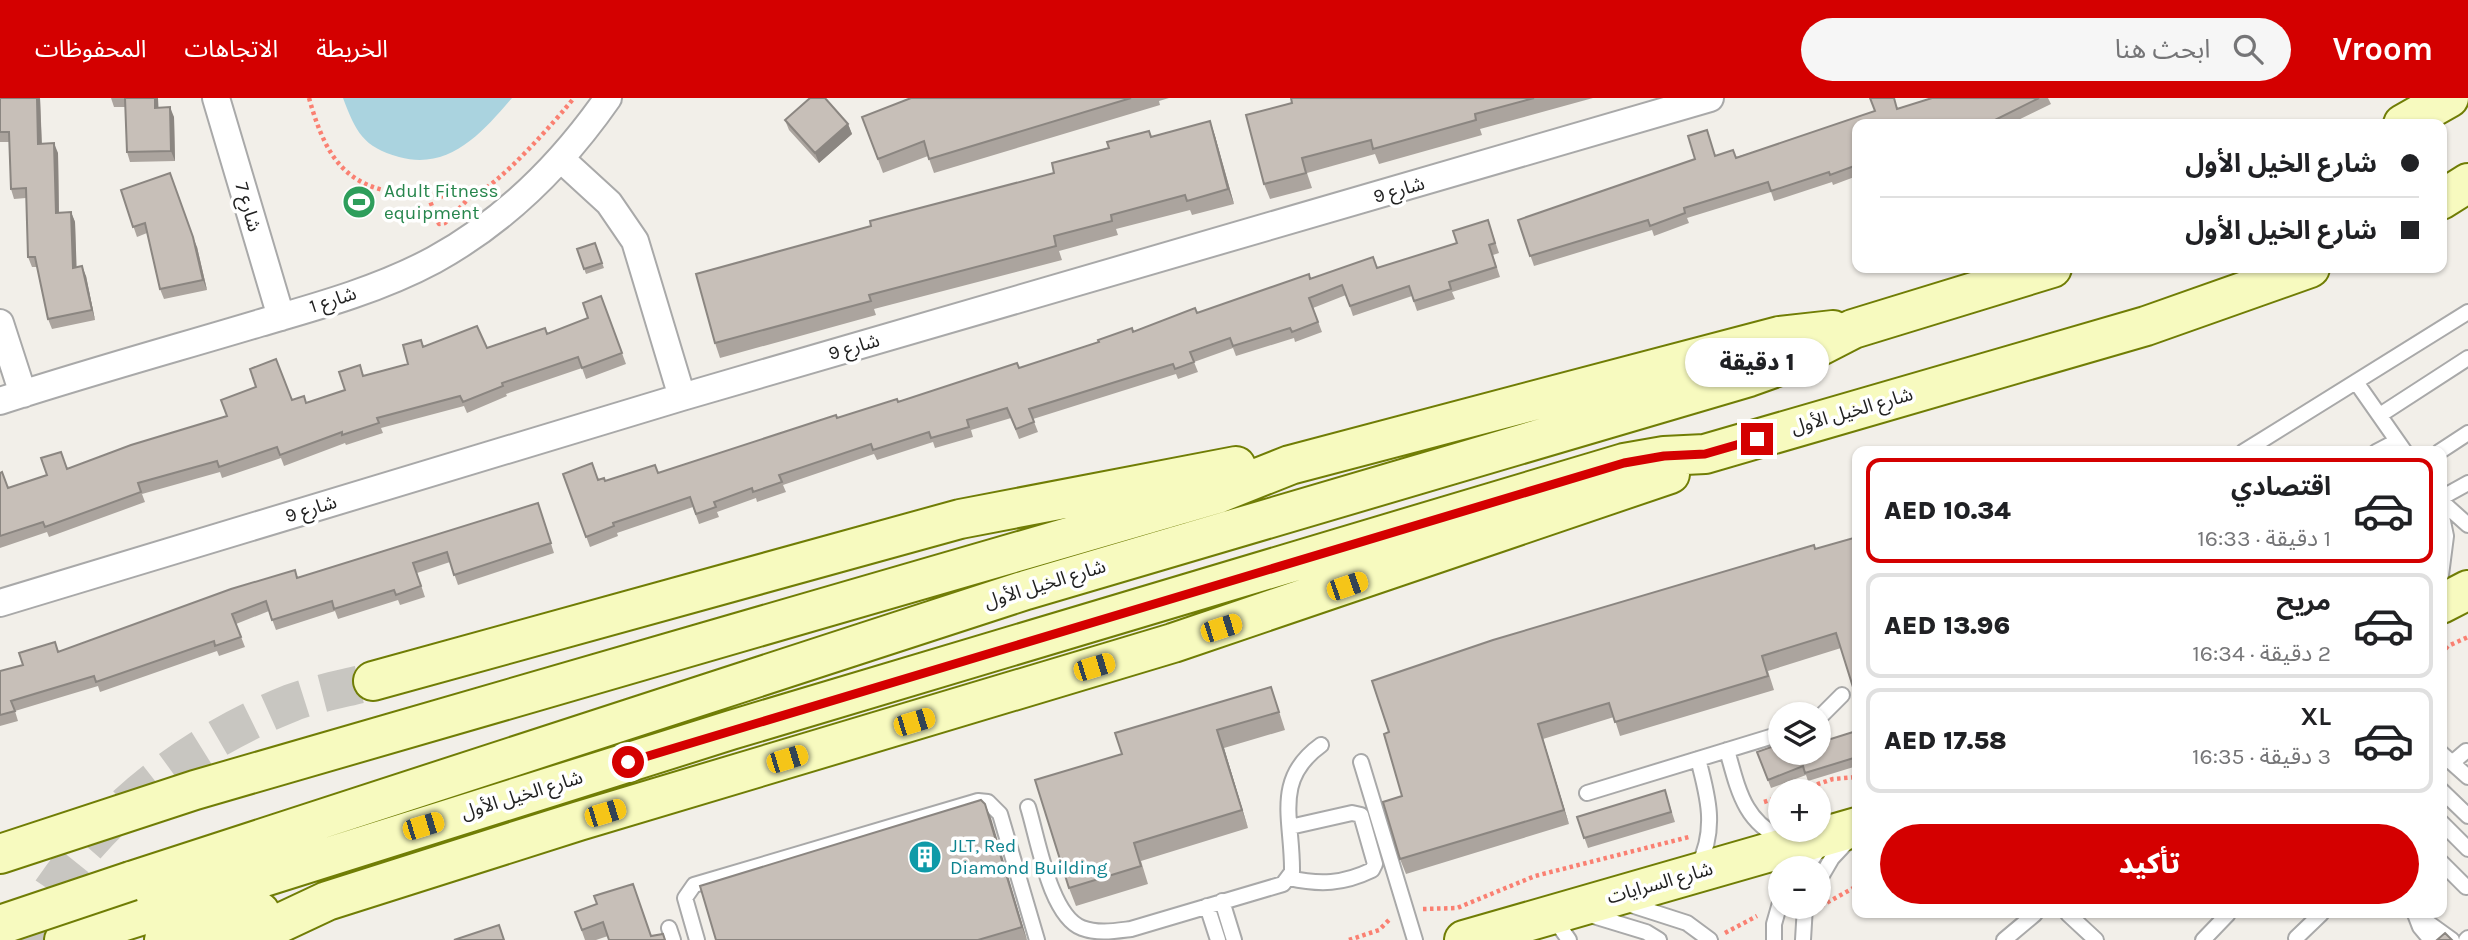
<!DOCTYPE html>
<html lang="ar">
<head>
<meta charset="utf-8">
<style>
	:root { --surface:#fff; --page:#f6f6f6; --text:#202124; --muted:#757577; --line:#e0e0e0; --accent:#d40000 }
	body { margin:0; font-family:Karla,"Noto Sans Arabic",sans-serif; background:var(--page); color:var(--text); direction:rtl; height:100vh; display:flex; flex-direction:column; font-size:26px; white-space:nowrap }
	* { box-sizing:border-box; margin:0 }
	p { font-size:23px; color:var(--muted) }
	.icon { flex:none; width:38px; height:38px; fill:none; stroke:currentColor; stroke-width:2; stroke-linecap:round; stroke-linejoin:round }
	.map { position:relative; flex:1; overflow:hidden; direction:ltr }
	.details { position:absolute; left:1852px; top:348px; width:595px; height:472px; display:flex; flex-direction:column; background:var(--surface); border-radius:14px; box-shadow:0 2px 5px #0004; direction:rtl }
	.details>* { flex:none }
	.hud { position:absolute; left:1852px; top:21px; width:595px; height:154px; border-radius:14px; box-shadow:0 2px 5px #0004; direction:rtl; display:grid; align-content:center; height:154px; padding:0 28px; background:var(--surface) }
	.tools { position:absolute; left:1768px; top:604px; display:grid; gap:14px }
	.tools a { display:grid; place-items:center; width:63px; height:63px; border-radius:50%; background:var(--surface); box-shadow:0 2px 5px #0004; font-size:35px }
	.end { position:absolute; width:32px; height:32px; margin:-16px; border:9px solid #d40000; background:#fff; box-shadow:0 0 0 4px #fff }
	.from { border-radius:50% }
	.bubble { position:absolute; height:49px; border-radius:24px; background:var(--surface); box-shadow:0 2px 5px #0004; font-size:23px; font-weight:800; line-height:49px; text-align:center; direction:rtl }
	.car { position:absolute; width:21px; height:42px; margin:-21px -10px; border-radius:9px; box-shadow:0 0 5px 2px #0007; background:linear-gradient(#f5c518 24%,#345 0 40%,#f5c518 0 76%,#345 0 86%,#f5c518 0) }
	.hud b { display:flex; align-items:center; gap:24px; height:66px; font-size:26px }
	.hud b+b { border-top:2px solid var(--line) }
	.hud i { width:18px; height:18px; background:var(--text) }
	ul { padding:12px 0 0; list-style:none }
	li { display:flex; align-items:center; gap:21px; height:105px; margin:0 14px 10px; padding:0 14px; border:4px solid var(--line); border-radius:14px }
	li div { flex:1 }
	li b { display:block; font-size:26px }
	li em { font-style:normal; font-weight:800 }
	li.current { border-color:var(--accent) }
	li>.icon { width:63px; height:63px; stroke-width:1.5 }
	.action { display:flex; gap:14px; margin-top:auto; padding:14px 28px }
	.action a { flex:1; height:80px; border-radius:42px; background:var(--accent); color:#fff; font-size:28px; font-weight:800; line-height:80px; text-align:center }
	header { display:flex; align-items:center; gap:42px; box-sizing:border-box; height:98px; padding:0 35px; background:var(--accent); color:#fff }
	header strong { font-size:33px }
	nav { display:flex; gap:38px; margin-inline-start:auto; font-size:24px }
	.search { width:490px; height:63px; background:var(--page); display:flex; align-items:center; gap:18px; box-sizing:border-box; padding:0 24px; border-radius:38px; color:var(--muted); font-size:26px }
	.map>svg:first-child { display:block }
	.water { fill:#aad3df }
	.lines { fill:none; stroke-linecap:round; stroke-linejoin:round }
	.secondary-tunnel { stroke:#c8c6c1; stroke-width:38; stroke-dasharray:38 19; stroke-linecap:butt }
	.service-casing { stroke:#a9a9a9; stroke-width:18 }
	.minor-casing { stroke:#a9a9a9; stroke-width:30 }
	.secondary-casing { stroke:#707d05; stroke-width:42 }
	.path { stroke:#fa8072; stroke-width:4.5; stroke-dasharray:3.5 3.5; stroke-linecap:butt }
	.service { stroke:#fff; stroke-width:14 }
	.minor { stroke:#fff; stroke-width:26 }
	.secondary { stroke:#f7fabf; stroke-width:38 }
	.secondary-bridge-casing { stroke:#707d05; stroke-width:42; stroke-linecap:butt }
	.secondary-bridge { stroke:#f7fabf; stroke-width:38 }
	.wall { fill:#aba49e }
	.shaded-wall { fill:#8b8681 }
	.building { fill:#c7bfb8; stroke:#8b8681; stroke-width:2 }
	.route { stroke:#d40000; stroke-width:9 }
	.labels { text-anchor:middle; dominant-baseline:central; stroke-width:7; stroke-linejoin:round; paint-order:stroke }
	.street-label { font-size:19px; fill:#222; stroke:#fff }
	.leisure-label { font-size:19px; fill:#27864d; stroke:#fff; text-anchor:start }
	.culture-label { font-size:19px; fill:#0d838f; stroke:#fff; text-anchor:start }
</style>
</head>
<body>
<header>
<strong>Vroom</strong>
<div class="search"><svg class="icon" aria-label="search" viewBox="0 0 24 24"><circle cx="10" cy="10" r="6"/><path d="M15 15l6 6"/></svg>ابحث هنا</div>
<nav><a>الخريطة</a><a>الاتجاهات</a><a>المحفوظات</a></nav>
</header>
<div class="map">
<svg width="2468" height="842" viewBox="0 0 2468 842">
	<rect width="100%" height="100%" fill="#f2efe9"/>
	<path class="water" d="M343 0H512C482 35 449 73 399 59 363 49 356 34 343 0Z"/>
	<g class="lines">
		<path class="secondary-tunnel" d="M22 842C80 731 176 651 291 605 317 595 347 590 373 583"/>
		<defs>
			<path id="service" d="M2356 284 2405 354
				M2380 317 2468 260
				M2243 354 2468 214
				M2376 354 2397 343
				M2439 354 2468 335
				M2441 400 2468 385
				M2441 403 2468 427
				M2441 414 2446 438 2441 477
				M1818 621 1842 597
				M1727 652C1738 691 1744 726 1786 742
				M2441 655 2468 679
				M1361 664 1415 842
				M2452 665 2466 653
				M2441 692 2468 718
				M1587 695 1780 636
				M1028 709C1038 741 1050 818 1082 830 1098 836 1115 833 1131 831L1283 786 1292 774C1293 723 1272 682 1321 647
				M2441 724 2468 751
				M2441 764 2466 789
				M1698 768C1717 732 1708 698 1698 661
				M1805 770 1821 749
				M1289 780C1320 787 1343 786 1372 772L1375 766 1361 717 1352 715 1290 729
				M1818 784 1832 760 1848 743
				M1222 803 1234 842
				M1628 806 1687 825 1710 842
				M1207 808 1218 842
				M2068 816 2096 842
				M2415 816 2420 829 2431 842
				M2416 816 2452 842
				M1590 817 1646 834 1659 842
				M1553 819 1569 842
				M669 830 673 842
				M2296 840 2321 816
				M697 842 685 800 694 787 978 703 988 704 1000 716 1037 842
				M1774 842V826L1780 805
				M1803 842 1805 808
				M2004 842 2035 816
				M2203 842 2228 816
				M2466 842 2468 840"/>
			<path id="minor" d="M216 0 281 219
				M561 61 609 105 635 143 682 299
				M0 225 23 296
				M0 303C86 275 173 251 260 225 319 208 380 191 434 162 505 123 562 66 608 0
				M0 505 682 299 1710 0"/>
			<path id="secondary" d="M2403 26 2449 0
				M2441 102 2468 85
				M2441 506 2468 492
				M373 583 960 421 1236 368
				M0 756 195 692 1217 396 1290 367 1779 238 1833 232
				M131 783 1026 492 1749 279 1785 266 1853 231 2052 170
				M64 842 731 632 1624 365 1664 358 1705 356 2146 228 2310 170
				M164 842 260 814
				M232 842 278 826 327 803 579 723 1173 545 1670 376
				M1464 842 1857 729"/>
		</defs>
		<use href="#service" class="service-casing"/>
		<use href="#minor" class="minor-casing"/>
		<use href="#secondary" class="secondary-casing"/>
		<path class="path" d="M309 0C328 68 351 95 424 97 438 98 459 101 473 97 498 89 556 22 574 0
			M428 98 439 126 445 125 472 97
			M2441 556 2448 548 2468 539
			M1797 693 1833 681 1857 679
			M1764 704 1780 699
			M1821 808 1857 788
			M1423 811 1457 810 1535 778 1689 739
			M1725 835 1757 818
			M1349 842 1379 832 1391 820"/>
		<use href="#service" class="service"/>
		<use href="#minor" class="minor"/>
		<use href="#secondary" class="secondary"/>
		<defs>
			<path id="secondary-bridge" d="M0 827 131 783"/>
		</defs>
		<use href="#secondary-bridge" class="secondary-bridge-casing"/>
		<use href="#secondary-bridge" class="secondary-bridge"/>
	</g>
	<path class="wall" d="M0 0H40L42 46 58 55 59 114H71L75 124 76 169 86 178 95 222 52 231 48 221 37 169H32L28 159 26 100 14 101 11 91 9 44H0Z
		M111 0H158V9L174 19 175 63 130 64 127 54 125 9H114Z
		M911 0H1169L1159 3 1160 7 934 75 928 58 883 75 862 19Z
		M1291 0H1593L1480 31 1482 37 1379 66 1375 56 1307 75 1312 90 1270 101 1264 86 1292 5Z
		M1932 0H2048L2051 6 2010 26H1857V78L1833 87 1832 84 1774 103 1771 94 1687 120 1689 125 1654 138 1652 132 1534 168 1518 122 1695 61 1716 58 1736 59Z
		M785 22 848 26 852 36 819 65 789 32Z
		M1210 23 1215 38 1234 106 1192 117 1190 112 1116 131 1118 137 1059 153 1062 162 874 211 876 217 720 260 715 245 871 128 1054 75 1151 39Z
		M121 92 197 149 207 192 164 201 160 191 147 135 137 139Z
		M1488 122 1499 155 1493 157 1500 179 1452 194 1455 201 1417 213 1412 198 1353 218 1346 197 1313 210 1322 234 1295 244 1294 240 1236 258 1233 250 1194 264 1198 274 1178 281 1176 276 1033 321 1038 334 1019 341 1011 320 971 332 973 339 935 350 933 344 877 362 874 356 783 387 786 394 757 404 756 400 717 414 719 419 699 426 693 409 617 435 618 438 590 449 563 376 605 383 658 375 837 320 1019 270 1133 234 1310 181 1377 170 1457 145Z
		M595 145 604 170 586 176 577 151Z
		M601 198 626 266 586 281 582 270 506 296 507 298 467 315 464 308 381 330 383 335 346 347 345 345 284 368 281 360 222 380 220 374 142 396 145 404 49 439 47 434 0 450V375L8 390 67 371 292 302 306 305 345 292 363 278 408 266 421 242 424 249 487 250 547 236 588 220Z
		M538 405 554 455 458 487 450 464 417 475 425 499 400 507 398 502 338 521 335 513 276 532 269 513 236 526 245 549 219 558 217 553 100 594 98 588 15 613 18 623 0 628V573L23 567 55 544 59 554Z
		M1815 451 1841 550 1768 573 1774 592 1620 638 1614 619 1543 641 1569 726 1406 776 1400 761 1402 698 1389 634Z
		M1277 607 1285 632 1224 650 1248 730 1141 763 1148 786 1076 808 1069 790 1122 656Z
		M1857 646V668L1808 683 1806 677 1771 690 1757 654H1780Z
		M1665 692 1675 724 1588 750 1577 719Z
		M985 706 1027 842H716Z
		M575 814 651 838 665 842 608 838 596 842H585Z"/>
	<path class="shaded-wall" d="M37 0H40L42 56 38 46Z
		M155 0H158L159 20 155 10Z
		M170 9 174 19 175 63 171 53Z
		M1210 23 1215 38 1234 106 1228 91Z
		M848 26 852 36 819 65 815 55Z
		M54 45 58 55 59 125 56 115Z
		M71 114 75 124 77 180 73 170Z
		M193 139 197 149 207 192 203 182Z
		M82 168 86 178 95 222 92 212Z
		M1538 626 1543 641 1569 726 1564 712Z
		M1217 632 1224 650 1248 730 1242 712Z
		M985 706 991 720 1027 842 1022 829Z"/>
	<path class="building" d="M0 0H37L38 46 54 45 56 115 71 114 73 170 82 168 92 212 48 221 35 159H28L26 90 11 91 9 34H0Z
		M125 0H155V10L170 9 171 53 127 54Z
		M810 0H825L848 26 815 55 785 22Z
		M911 0H1131L929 61 924 43 878 61 862 19Z
		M1291 0H1534L1475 16 1476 22 1373 51 1371 42 1302 60 1306 75 1264 86 1246 17 1292 5Z
		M1870 0H1894L1897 11 1932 0H2039L1991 24 1981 26H1857V67L1830 77 1829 74 1771 93 1768 84 1684 110 1685 115 1650 128 1648 122 1530 158 1518 122 1695 61 1688 38 1707 32 1715 58 1733 52 1736 60 1875 13Z
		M1210 23 1228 91 1187 103 1185 97 1111 117 1112 123 1054 138 1056 148 869 197 871 203 715 245 696 176 871 128 870 123 1054 75 1052 65 1109 50 1107 44 1149 33 1151 39Z
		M170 75 193 139 203 182 160 191 145 125 133 129 121 92Z
		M1488 122 1495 145 1489 147 1496 169 1449 184 1451 191 1414 203 1409 188 1350 208 1342 187 1309 200 1318 224 1292 234 1290 230 1233 248 1230 240 1190 254 1194 264 1175 271 1173 266 1029 311 1034 324 1016 331 1007 310 967 322 969 329 931 340 929 334 873 352 871 346 779 377 782 384 753 394 752 390 714 404 716 409 696 416 690 399 613 425 614 428 586 439 563 376 592 365 598 382 604 380 605 383 655 367 658 375 836 317 837 320 897 301 898 304 1017 265 1019 270 1099 244 1098 242 1132 230 1133 234 1195 210 1197 215 1309 176 1310 181 1373 159 1377 170 1457 145 1453 133Z
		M595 145 602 165 584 171 577 151Z
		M601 198 622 255 582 270 578 259 502 285 503 288 463 304 460 298 377 320 379 325 342 337V334L280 357 277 349 219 369 217 363 138 385 141 394 45 429 43 424 0 438V375L2 374 8 390 47 377 41 360 61 354 67 371 131 347 227 318 221 302 256 289 250 271 276 261 292 302 304 298 306 305 345 292 339 274 360 267 363 278 408 266 403 247 421 242 423 249 477 228 487 250 545 230 547 236 588 220 583 205Z
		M538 405 551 445 454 477 447 454 413 465 421 488 396 497 394 492 334 511 332 503 272 522 266 503 232 516 241 539 215 548 214 543 96 584 94 578 11 603 15 613 0 617V573L23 567 19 555 55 544 58 554 231 491 295 472 297 480Z
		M1857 439V602L1836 535 1762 558 1768 578 1615 624 1609 605 1538 626 1564 712 1400 761 1383 704 1402 698 1384 636 1389 634 1372 583 1493 542 1814 447 1815 451Z
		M1271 589 1279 614 1217 632 1242 712 1134 745 1141 768 1069 790 1035 682 1122 656 1115 635Z
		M1853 634 1857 647V659L1805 675 1803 668 1768 682 1757 654 1780 646V654H1818V645Z
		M1665 692 1671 714 1584 740 1577 719Z
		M981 702 985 706 1022 829 978 842H716L700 788Z
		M633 786 651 838 663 836 665 842H609L603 824 582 832 575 814 597 806 594 798Z
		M499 827 504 842H454Z
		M2445 835 2452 842H2437Z"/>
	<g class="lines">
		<path class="route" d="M628 664 1624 365 1664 358 1705 356 1757 341"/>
	</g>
	<defs>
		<symbol id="stadium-disc" viewBox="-11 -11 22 22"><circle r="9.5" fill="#2e9e5b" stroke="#fff"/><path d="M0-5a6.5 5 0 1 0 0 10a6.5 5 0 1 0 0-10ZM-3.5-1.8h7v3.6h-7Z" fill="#fff"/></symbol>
		<symbol id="building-disc" viewBox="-11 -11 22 22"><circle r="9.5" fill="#0f9aa8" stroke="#fff"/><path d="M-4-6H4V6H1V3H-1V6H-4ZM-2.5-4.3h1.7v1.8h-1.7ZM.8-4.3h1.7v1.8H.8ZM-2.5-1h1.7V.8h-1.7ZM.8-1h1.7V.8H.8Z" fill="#fff"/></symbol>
	</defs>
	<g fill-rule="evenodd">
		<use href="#stadium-disc" x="340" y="85" width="38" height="38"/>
		<use href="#building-disc" x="906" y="740" width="38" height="38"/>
	</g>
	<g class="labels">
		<g class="street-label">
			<text transform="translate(1399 92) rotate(-16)">شارع 9</text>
			<text transform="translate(248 109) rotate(74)">شارع 7</text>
			<text transform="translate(333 202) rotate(-18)">شارع 1</text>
			<text transform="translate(854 249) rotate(-16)">شارع 9</text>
			<text transform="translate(1852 313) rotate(-16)">شارع الخيل الأول</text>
			<text transform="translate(311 411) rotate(-17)">شارع 9</text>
			<text transform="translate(1045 486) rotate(-17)">شارع الخيل الأول</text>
			<text transform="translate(522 697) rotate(-17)">شارع الخيل الأول</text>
			<text transform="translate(1660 785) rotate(-16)">شارع السرايات</text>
		</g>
		<g class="leisure-label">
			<text x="384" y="93">Adult Fitness<tspan x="384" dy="22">equipment</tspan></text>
		</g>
		<g class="culture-label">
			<text x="950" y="748">JLT, Red<tspan x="950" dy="22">Diamond Building</tspan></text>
		</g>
	</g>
</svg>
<div class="tools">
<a><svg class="icon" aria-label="layers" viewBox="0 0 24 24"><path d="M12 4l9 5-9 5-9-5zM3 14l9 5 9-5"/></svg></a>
<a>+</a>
<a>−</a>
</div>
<i class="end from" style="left:628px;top:664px"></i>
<i class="end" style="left:1757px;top:341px"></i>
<div class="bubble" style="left:1685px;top:240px;width:144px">1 دقيقة</div>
<i class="car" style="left:1347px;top:488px;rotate:71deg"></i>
<i class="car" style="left:1221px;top:530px;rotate:72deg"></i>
<i class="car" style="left:1094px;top:569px;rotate:73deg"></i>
<i class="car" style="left:914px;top:624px;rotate:73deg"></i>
<i class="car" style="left:787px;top:661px;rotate:73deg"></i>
<i class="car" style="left:605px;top:715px;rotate:73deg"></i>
<i class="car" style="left:423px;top:728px;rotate:73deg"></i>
<div class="hud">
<b><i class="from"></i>شارع الخيل الأول</b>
<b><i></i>شارع الخيل الأول</b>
</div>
<section class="details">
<ul>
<li class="current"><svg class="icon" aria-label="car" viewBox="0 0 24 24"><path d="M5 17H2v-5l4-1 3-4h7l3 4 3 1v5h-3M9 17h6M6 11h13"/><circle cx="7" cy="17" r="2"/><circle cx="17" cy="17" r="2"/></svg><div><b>اقتصادي</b><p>1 دقيقة · 16:33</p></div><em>AED 10.34</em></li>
<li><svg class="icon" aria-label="car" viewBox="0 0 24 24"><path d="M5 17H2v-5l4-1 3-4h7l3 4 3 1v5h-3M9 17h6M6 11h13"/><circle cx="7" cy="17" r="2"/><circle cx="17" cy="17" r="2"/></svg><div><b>مريح</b><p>2 دقيقة · 16:34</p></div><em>AED 13.96</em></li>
<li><svg class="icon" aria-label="car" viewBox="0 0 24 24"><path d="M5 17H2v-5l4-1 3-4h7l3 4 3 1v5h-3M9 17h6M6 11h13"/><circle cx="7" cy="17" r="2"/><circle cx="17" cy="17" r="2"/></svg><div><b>XL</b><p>3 دقيقة · 16:35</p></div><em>AED 17.58</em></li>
</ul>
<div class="action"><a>تأكيد</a></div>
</section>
</div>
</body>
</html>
